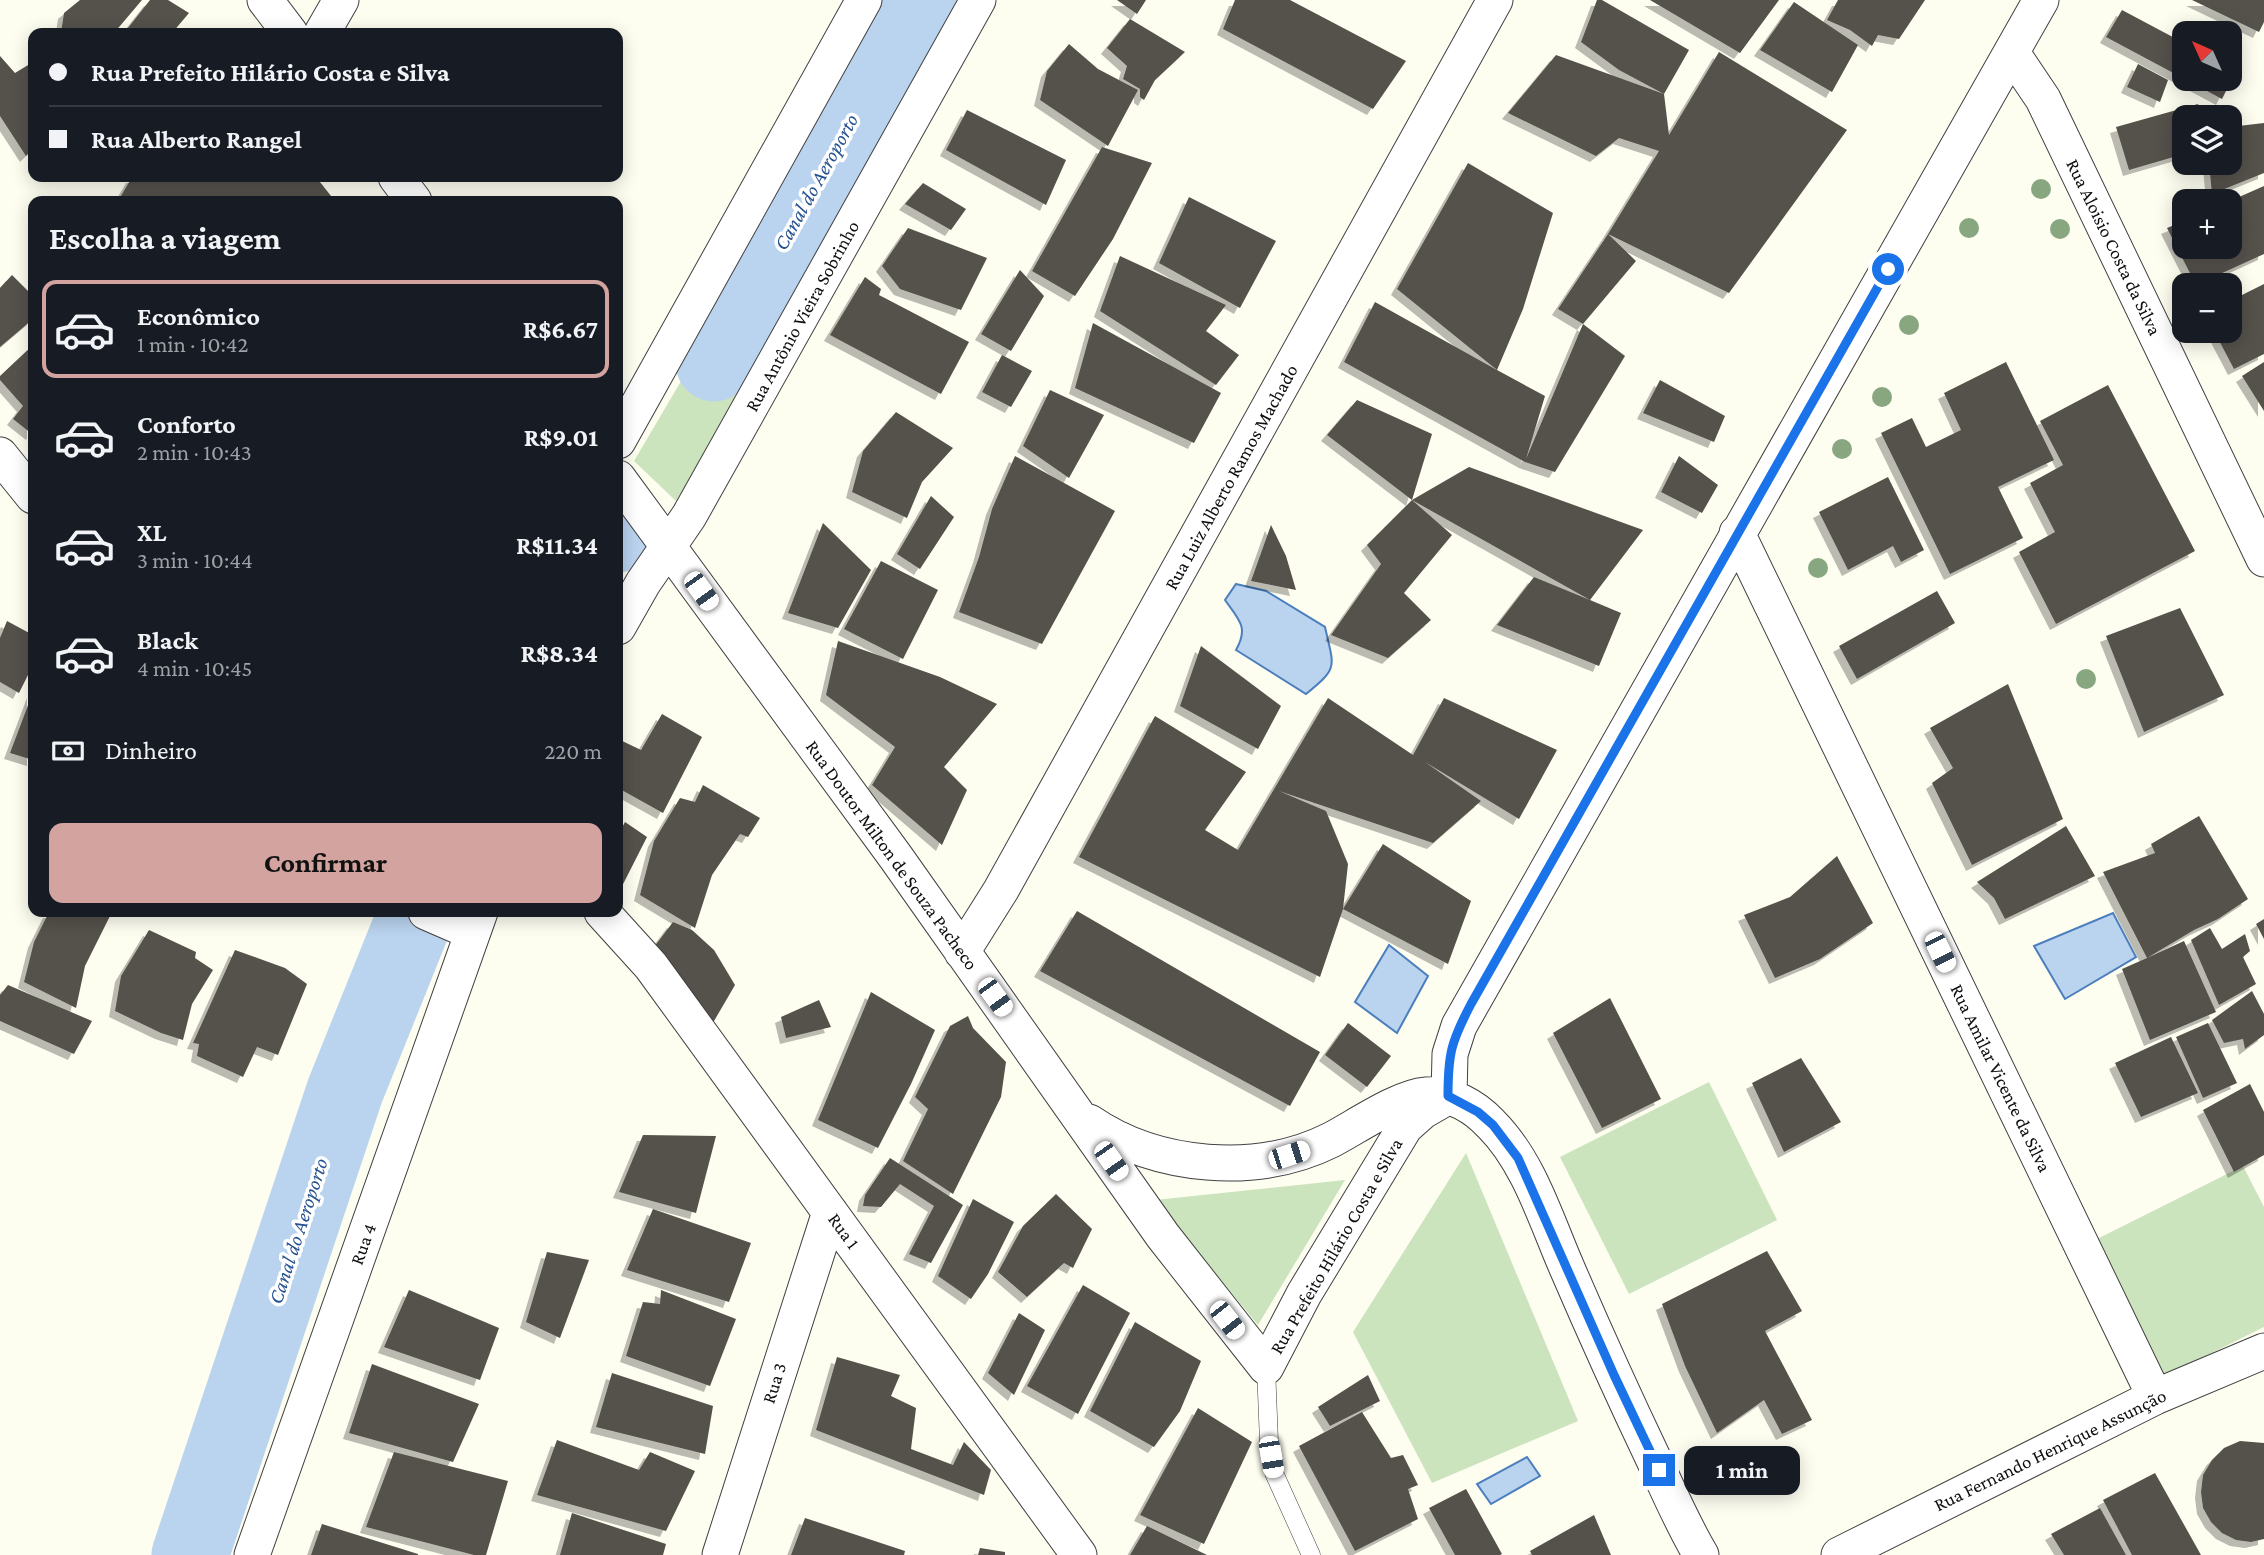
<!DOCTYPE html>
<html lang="pt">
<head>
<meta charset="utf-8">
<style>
	:root { --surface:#171b24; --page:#20242c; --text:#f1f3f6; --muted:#9ea1a6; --line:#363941; --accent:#d3a3a0 }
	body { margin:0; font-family:"Crimson Pro",serif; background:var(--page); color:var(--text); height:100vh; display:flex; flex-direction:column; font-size:26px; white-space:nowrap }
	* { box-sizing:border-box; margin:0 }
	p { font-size:23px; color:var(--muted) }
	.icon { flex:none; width:38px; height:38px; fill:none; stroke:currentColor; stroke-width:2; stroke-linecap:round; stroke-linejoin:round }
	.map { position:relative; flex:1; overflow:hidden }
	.drawer { position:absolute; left:28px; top:196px; width:595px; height:721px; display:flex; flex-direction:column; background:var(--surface); border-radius:14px; box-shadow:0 4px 18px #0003 }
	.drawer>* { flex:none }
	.top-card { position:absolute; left:28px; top:28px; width:595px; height:154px; border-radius:14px; box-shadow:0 4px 18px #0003; display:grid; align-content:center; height:154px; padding:0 21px; background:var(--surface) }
	.needle { width:46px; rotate:315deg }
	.buttons { position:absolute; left:2172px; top:21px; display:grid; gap:14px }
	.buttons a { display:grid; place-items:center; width:70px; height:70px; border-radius:14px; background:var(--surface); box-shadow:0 4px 18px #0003; font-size:35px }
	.end { position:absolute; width:32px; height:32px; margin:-16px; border:9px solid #1a73e8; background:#fff; box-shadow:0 0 0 4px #fff }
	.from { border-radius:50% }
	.bubble { position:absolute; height:49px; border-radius:14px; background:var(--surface); box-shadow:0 4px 18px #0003; font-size:23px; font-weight:700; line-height:49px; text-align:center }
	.car { position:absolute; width:21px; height:42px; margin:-21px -10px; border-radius:9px; box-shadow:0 0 5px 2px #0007; background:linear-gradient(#fff 24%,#345 0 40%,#fff 0 76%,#345 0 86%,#fff 0) }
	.top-card b { display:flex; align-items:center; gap:24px; height:66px; font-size:26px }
	.top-card b+b { border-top:2px solid var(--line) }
	.top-card i { width:18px; height:18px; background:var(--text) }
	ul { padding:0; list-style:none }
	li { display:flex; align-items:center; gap:21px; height:98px; margin:0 14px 10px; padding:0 7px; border:4px solid transparent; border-radius:14px }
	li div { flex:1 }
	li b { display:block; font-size:26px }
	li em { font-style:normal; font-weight:700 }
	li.selected { border-color:var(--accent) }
	li>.icon { width:63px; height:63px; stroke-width:1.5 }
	h2 { padding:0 21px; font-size:32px; line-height:84px }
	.pay { display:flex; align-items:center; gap:18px; height:77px; padding:0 21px; font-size:26px }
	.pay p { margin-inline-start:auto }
	.cta { display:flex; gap:14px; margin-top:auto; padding:14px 21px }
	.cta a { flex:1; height:80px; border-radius:14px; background:var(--accent); color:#111; font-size:28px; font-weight:700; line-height:80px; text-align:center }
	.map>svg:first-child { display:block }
	.green { fill:#cce4bd }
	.water { fill:#bad3ef; stroke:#4a7ebd; stroke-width:2 }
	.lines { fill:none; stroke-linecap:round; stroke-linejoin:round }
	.river { stroke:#bad3ef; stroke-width:77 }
	.building { fill:#55514b; filter:url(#shadow) }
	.lane-casing { stroke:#414141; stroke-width:19 }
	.street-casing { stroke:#414141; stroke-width:37 }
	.lane { stroke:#fff; stroke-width:18 }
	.street { stroke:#fff; stroke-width:35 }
	.tree { fill:#88a680 }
	.route { stroke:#1a73e8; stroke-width:9 }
	.labels { text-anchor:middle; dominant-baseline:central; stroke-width:7; stroke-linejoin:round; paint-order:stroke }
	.street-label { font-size:19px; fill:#0e0e0e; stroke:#fff }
	.water-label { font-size:21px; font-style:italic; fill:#255291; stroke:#fff }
</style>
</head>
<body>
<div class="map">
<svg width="2264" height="1555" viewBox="0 0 2264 1555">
	<defs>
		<filter id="shadow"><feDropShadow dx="-6" dy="6" stdDeviation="0" flood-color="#0004"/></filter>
	</defs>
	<rect width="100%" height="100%" fill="#fdfdf0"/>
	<path class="green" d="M694 359 747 389 676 501 634 461Z
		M618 518 637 544 618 580Z
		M1709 1082 1777 1220 1629 1294 1560 1157Z
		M1466 1153 1578 1421 1432 1483 1353 1332Z
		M2243 1166 2264 1207V1327L2163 1377 2095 1240Z
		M1345 1180 1258 1325 1155 1200Z"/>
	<path class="water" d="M1236 584 1266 591 1325 627C1334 668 1339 667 1306 694L1236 650C1249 627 1239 620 1225 600Z
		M2113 913 2136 957 2065 999 2034 946Z
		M1389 945 1428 976 1397 1033 1355 1002Z
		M1527 1457 1540 1476 1491 1504 1477 1484Z"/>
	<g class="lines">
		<path class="river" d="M714 363 918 0
			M618 534 619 532
			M190 1555 345 1091 417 912"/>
	</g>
	<path class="building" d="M80 0H142L114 33H61L64 13Z
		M150 0H168L189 13 172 33H124Z
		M1117 0H1146L1137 14Z
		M1235 0H1290L1406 61 1373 109 1223 29Z
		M1597 0H1602L1689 50 1664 94 1669 135 1719 52 1847 130 1729 293 1608 234 1659 151 1619 138 1596 156 1508 113 1556 55 1664 94 1619 70 1581 42Z
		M1650 0H1779L1740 53Z
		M1838 0H1925L1899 39 1878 35 1872 46 1850 30 1827 20Z
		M2192 0H2264V22L2259 32Z
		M1794 2 1858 45 1832 92 1760 50Z
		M2122 10 2184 43V79H2230V67L2236 71 2222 99 2106 37Z
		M1130 19 1185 52 1155 80 1144 100 1140 97V89L1123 79 1127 66 1107 48Z
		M1069 44 1098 69 1138 90 1108 146 1040 100 1047 71Z
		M0 56 15 73 33 62V149L26 156 0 116Z
		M2138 64 2168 80 2160 102 2127 87Z
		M2198 104 2203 116 2184 117V154L2129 170 2116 127Z
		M967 110 1066 160 1046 205 946 150Z
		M2264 123V173L2212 194 2209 163H2230V127Z
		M1102 147 1152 163 1113 239 1075 296 1032 271Z
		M1468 163 1553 213 1523 309 1497 370 1545 396 1526 459 1583 324 1625 356 1555 472 1525 462 1344 362 1375 302 1497 370 1397 289Z
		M132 177H316L335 201H118Z
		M923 183 966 209 951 230 905 204Z
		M2264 186V254L2196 285 2167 228 2184 221V247H2230V201Z
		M1189 197 1276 241 1240 308 1159 263Z
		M908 228 987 258 961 310 900 289 882 266Z
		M1608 234 1636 261 1583 324 1558 309Z
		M1120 256 1226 305 1206 331 1239 355 1216 385 1100 311Z
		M1020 270 1044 296 1011 351 981 334Z
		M12 275 33 296V319L0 347V288Z
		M865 277 881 289 879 295 969 342 941 394 830 335Z
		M2264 284V354L2234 369 2214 331H2230V301Z
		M1093 323 1221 393 1194 443 1075 388Z
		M33 345V432L32 434 13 419 23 406 0 380V376Z
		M1002 355 1032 371 1011 407 982 392Z
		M2006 362 2054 460 1998 487 2023 538 1950 574 1881 433 1912 418 1926 447 1961 430 1944 393Z
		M2264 362V411L2242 376Z
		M1660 380 1725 416 1714 442 1643 413Z
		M2108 385 2195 551 2056 624 2019 552 2055 532 2030 483 2063 465 2040 421Z
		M1050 390 1104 415 1069 478 1023 446Z
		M1357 400 1432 434 1412 500 1327 435Z
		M896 412 953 448 922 482 907 518 852 492 863 451Z
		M1015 456 1115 511 1042 644 959 612 979 557 992 509Z
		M1679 456 1718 485 1702 513 1661 492Z
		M1469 467 1643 530 1590 600 1621 613 1599 666 1497 625 1534 577 1590 600 1412 500Z
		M1888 477 1924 550 1901 562 1893 546 1848 570 1819 512Z
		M931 496 954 517 920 569 897 554Z
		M1412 500 1452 535 1404 593 1431 620 1388 658 1331 635 1381 564 1367 545Z
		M823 523 871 570 838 628 788 613Z
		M1271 525 1286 556 1296 590 1251 581Z
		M881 561 938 590 903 659 844 629Z
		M1937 591 1955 623 1857 679 1839 646Z
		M2180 608 2224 695 2144 732 2106 636Z
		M7 621 33 635V665L19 693 0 682V638Z
		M838 641 940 677 997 704 944 767 967 790 942 845 872 785 895 747 826 695Z
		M1201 646 1281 706 1258 749 1180 706Z
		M2008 684 2063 819 1972 865 1932 783 1953 768 1930 728Z
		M33 692V760L10 753Z
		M1328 698 1413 755 1444 698 1557 750 1519 819 1425 762 1481 801 1433 843 1279 791 1326 811 1348 864 1343 909 1320 977 1079 857 1155 716 1246 772 1205 830 1238 850Z
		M662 714 702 737 663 813 618 788V739L641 750Z
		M703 785 760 818 748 837 740 834 712 875 695 928 640 895 654 841 680 798 695 802Z
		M2199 816 2248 899 2218 919 2194 930 2147 958 2184 941 2216 1012 2150 1040 2122 969 2147 958 2103 872 2155 853 2151 844Z
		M625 822 647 837 618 894V835Z
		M2066 826 2095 876 2005 919 1994 898 1977 882Z
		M1383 844 1471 901 1448 964 1343 909Z
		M1837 856 1873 923 1820 959 1775 978 1744 915 1790 897Z
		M1077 911 1320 1052 1290 1106 1040 971Z
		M49 912H112L85 966 76 1008 24 982 34 942Z
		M2264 919V939L2256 924Z
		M673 922 692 930 714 950 735 985 707 1033 648 955Z
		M2210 928 2222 949 2245 934 2250 951 2243 957 2256 984 2219 1005 2191 940Z
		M149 930 196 952 195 958 213 970 192 1004 183 1040 161 1033 115 1011 121 976Z
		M235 950 285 968 307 984 278 1055 257 1047 243 1077 197 1056 199 1044 193 1043Z
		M8 985 92 1021 74 1054 0 1021V995Z
		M2252 991 2264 1014V1035L2245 1049 2243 1039 2224 1043 2212 1020Z
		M871 992 935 1030 911 1084 878 1148 818 1120Z
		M1610 998 1661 1099 1602 1128 1553 1033Z
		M819 1000 831 1027 786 1038 781 1017Z
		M968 1016 973 1028 1006 1062 1001 1097 953 1194 903 1161 928 1109 915 1097 950 1026Z
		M1348 1023 1391 1056 1367 1087 1325 1055Z
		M2208 1023 2237 1083 2203 1098 2176 1037Z
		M2171 1037 2198 1093 2141 1117 2115 1063Z
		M1801 1058 1841 1122 1784 1152 1752 1083Z
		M2250 1084 2264 1112V1155L2234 1172 2203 1110Z
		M643 1135 716 1136 696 1213 619 1192Z
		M890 1158 963 1205 931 1263 909 1254 934 1206 900 1184 881 1207 863 1206 865 1195Z
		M1056 1194 1092 1229 1073 1268 1064 1263 1027 1297 998 1272 1023 1226Z
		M973 1199 1014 1222 988 1274 971 1299 938 1276Z
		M653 1209 751 1243 729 1302 627 1270Z
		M1767 1251 1802 1311 1765 1331 1812 1420 1782 1434 1764 1400 1717 1433 1685 1366 1662 1304Z
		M547 1252 589 1260 560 1338 526 1322Z
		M1083 1285 1130 1313 1078 1414 1027 1386Z
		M409 1290 499 1328 480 1380 384 1347Z
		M661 1290 736 1319 710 1386 626 1356 643 1302 660 1304Z
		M1019 1313 1045 1330 1014 1395 988 1373Z
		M1135 1322 1201 1361 1180 1411 1154 1447 1090 1411Z
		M837 1357 900 1375 891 1396 916 1408 911 1449 953 1465 964 1442 991 1470 984 1495 816 1430Z
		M372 1364 479 1404 453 1462 349 1433Z
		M612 1373 713 1406 705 1454 596 1427Z
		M1368 1375 1380 1401 1330 1426 1318 1407Z
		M1198 1408 1252 1442 1204 1544 1140 1515Z
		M1362 1412 1391 1458 1403 1455 1418 1485 1408 1489 1418 1519 1355 1551 1299 1446Z
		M557 1440 639 1470 650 1452 695 1471 666 1531 537 1495Z
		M2240 1441 2264 1443V1539L2251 1542 2236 1540 2222 1533 2211 1522 2203 1508 2201 1492 2203 1475 2212 1460 2224 1448Z
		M394 1452 508 1481 486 1555H474L366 1527Z
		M2155 1473 2201 1555H2132L2103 1500Z
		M1466 1489 1502 1554 1500 1555H1455L1429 1508Z
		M2100 1508 2126 1555H2064L2051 1534Z
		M572 1513 666 1544 663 1555H560Z
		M1594 1515 1611 1555H1532L1530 1551Z
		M805 1518 905 1551 904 1555H791Z
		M322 1524 418 1554V1555H311Z
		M1147 1526 1207 1555H1130Z
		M980 1548 1005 1552V1555H978Z"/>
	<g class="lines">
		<defs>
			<path id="lane" d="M1266 1367 1269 1442 1274 1473 1311 1555"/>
			<path id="street" d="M265 0 290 33
				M322 33 341 0
				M2012 53 2043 99 2264 559
				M396 177 414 201
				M618 441 864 0
				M0 455 33 496
				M618 478 895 856 1163 1236 1266 1367 1304 1294 1405 1127 1423 1111 1449 1096
				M1737 533 2155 1397
				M618 627 643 583 689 516 978 0
				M426 912 472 932
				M602 912 651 966 1079 1555
				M962 952 1001 890 1495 0
				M1449 1096 1450 1054 1459 1026 2041 0
				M1089 1122C1156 1168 1257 1177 1331 1140 1356 1127 1399 1097 1426 1095 1451 1093 1474 1106 1491 1124 1529 1162 1546 1220 1567 1268 1595 1333 1624 1397 1654 1460 1669 1492 1683 1525 1701 1555
				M252 1555 480 912
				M720 1555 830 1212
				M1839 1555 2155 1397 2264 1351"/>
		</defs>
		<use href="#lane" class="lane-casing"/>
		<use href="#street" class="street-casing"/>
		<use href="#lane" class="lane"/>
		<use href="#street" class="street"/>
	</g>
	<g class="tree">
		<circle cx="2041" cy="189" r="10"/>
		<circle cx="1969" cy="228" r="10"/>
		<circle cx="2060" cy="229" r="10"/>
		<circle cx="1909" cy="325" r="10"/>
		<circle cx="1882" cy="397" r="10"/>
		<circle cx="1842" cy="449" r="10"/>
		<circle cx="1818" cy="568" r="10"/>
		<circle cx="2086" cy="679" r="10"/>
	</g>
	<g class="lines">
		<path class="route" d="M1659 1470 1614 1375 1518 1158 1493 1125 1478 1112 1448 1096C1448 1054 1451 1042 1471 1004L1888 269"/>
	</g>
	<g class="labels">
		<g class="street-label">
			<text transform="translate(2114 247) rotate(64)">Rua Aloisio Costa da Silva</text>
			<text transform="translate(802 316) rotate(-61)">Rua Antônio Vieira Sobrinho</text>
			<text transform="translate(1231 477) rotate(-61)">Rua Luiz Alberto Ramos Machado</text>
			<text transform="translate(892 855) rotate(54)">Rua Doutor Milton de Souza Pacheco</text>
			<text transform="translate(2001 1078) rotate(64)">Rua Amilar Vicente da Silva</text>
			<text transform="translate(844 1231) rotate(54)">Rua 1</text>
			<text transform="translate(363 1244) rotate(-70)">Rua 4</text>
			<text transform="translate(1336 1246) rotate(-60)">Rua Prefeito Hilário Costa e Silva</text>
			<text transform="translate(774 1383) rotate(-72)">Rua 3</text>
			<text transform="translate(2050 1450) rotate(-26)">Rua Fernando Henrique Assunção</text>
		</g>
		<g class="water-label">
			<text transform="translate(816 182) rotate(-61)">Canal do Aeroporto</text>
			<text transform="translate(298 1231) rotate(-72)">Canal do Aeroporto</text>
		</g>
	</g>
</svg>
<div class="buttons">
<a><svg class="needle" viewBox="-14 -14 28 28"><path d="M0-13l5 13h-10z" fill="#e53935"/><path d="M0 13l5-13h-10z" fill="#9ea1a6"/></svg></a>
<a><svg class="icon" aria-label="layers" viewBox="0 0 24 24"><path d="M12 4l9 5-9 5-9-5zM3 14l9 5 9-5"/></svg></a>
<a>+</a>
<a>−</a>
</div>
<i class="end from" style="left:1888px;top:269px"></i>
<i class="end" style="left:1659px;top:1470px"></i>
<div class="bubble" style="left:1684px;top:1446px;width:116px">1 min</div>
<i class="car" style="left:701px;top:591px;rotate:144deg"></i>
<i class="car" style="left:1940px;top:952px;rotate:154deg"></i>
<i class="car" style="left:995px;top:997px;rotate:144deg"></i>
<i class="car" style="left:1289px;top:1155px;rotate:72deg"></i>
<i class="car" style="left:1111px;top:1161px;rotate:145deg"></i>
<i class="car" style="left:1227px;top:1320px;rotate:142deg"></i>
<i class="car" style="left:1271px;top:1457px;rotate:170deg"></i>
<div class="top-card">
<b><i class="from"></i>Rua Prefeito Hilário Costa e Silva</b>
<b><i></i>Rua Alberto Rangel</b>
</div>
<section class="drawer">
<h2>Escolha a viagem</h2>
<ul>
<li class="selected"><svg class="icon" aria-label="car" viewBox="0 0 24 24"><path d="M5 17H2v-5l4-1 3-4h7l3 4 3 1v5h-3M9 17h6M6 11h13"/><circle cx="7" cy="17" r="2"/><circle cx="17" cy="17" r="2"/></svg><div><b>Econômico</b><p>1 min · 10:42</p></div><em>R$6.67</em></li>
<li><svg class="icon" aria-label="car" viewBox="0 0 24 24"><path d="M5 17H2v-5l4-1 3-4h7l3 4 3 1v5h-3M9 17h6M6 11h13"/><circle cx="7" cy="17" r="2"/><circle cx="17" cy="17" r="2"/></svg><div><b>Conforto</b><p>2 min · 10:43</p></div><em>R$9.01</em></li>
<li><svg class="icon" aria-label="car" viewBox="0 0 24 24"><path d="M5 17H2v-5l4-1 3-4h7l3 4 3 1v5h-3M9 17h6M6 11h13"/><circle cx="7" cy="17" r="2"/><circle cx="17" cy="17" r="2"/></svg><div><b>XL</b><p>3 min · 10:44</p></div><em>R$11.34</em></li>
<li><svg class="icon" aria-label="car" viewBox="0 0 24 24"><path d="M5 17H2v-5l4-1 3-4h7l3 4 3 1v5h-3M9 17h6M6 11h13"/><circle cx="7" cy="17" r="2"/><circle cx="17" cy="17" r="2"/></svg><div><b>Black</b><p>4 min · 10:45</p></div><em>R$8.34</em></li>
</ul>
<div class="pay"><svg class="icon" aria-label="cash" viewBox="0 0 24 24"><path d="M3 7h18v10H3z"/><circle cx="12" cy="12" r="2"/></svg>Dinheiro<p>220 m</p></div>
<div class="cta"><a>Confirmar</a></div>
</section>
</div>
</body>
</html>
